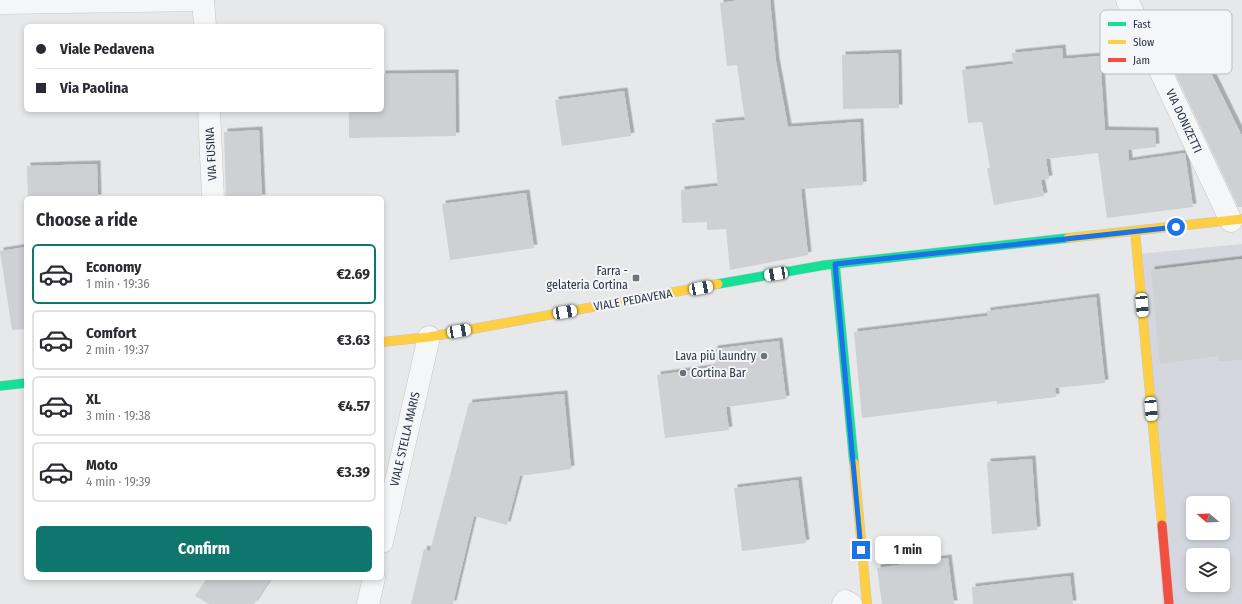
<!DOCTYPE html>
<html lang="en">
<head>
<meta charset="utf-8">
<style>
	:root { --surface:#fff; --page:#f2f2f3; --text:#2b2b33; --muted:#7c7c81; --line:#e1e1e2; --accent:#0f766e }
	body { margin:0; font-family:"Fira Sans Condensed",sans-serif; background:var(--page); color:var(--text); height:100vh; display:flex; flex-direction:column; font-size:15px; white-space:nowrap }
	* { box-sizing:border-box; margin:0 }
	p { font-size:13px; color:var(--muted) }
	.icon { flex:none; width:22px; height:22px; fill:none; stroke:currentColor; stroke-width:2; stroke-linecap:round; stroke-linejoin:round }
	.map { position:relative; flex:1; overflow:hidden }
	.details { position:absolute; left:24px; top:196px; width:360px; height:384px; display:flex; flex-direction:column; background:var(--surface); border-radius:6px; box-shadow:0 2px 6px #0003 }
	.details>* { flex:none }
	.hud { position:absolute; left:24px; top:24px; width:360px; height:88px; border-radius:6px; box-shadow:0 2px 6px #0003; display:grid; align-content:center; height:88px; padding:0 12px; background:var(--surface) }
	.needle { width:26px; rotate:289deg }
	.controls { position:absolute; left:1186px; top:496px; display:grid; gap:8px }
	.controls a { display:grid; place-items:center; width:44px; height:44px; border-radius:6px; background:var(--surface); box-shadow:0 2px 6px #0003; font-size:20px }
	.end { position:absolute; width:18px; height:18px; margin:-9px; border:5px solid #1a73e8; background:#fff; box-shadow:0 0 0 2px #fff }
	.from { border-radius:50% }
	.bubble { position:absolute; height:28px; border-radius:6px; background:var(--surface); box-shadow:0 2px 6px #0003; font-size:13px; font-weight:700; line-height:28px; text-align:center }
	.car { position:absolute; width:12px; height:24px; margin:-12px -6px; border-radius:5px; box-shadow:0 0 3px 1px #0007; background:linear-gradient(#fff 24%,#345 0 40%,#fff 0 76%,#345 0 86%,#fff 0) }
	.hud b { display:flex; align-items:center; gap:14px; height:38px; font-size:15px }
	.hud b+b { border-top:1px solid var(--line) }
	.hud i { width:10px; height:10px; background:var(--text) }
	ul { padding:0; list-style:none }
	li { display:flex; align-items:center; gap:12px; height:60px; margin:0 8px 6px; padding:0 4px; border:2px solid var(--line); border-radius:6px }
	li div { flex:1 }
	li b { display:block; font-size:15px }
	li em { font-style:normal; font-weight:700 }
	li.current { border-color:var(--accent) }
	li>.icon { width:36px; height:36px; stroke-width:1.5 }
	h2 { padding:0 12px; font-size:18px; line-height:48px }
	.primary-button { display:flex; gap:8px; margin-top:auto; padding:8px 12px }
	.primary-button a { flex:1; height:46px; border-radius:6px; background:var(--accent); color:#fff; font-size:16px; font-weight:700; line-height:46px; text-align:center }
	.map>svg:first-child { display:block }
	.built { fill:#d4d7dd; fill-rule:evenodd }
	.building { fill:#ced0d3; filter:url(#shadow) }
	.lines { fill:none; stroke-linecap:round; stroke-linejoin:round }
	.street-casing { stroke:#c4c6c8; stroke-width:23 }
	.fast-casing { stroke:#c4c6c8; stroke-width:10 }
	.slow-casing { stroke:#c4c6c8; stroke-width:10 }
	.jam-casing { stroke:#c4c6c8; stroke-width:10 }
	.street { stroke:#f5f6f7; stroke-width:22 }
	.fast { stroke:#16e098; stroke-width:9 }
	.slow { stroke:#ffcf43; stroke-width:9 }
	.jam { stroke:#f24e42; stroke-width:9 }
	.route { stroke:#1a73e8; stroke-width:5 }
	.poi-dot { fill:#6c737f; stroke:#f4f6f9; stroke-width:1.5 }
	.labels { text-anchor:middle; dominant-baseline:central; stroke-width:4; stroke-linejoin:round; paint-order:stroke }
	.street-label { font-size:12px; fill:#2b3445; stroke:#f4f6f9 }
	.poi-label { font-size:12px; fill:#2b3445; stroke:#f4f6f9; text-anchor:end }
	.key { fill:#f4f6f9; stroke:#b8bcc3; stroke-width:1 }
	.key-label { font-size:11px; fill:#2b3445 }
</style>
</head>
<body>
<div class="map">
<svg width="1242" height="604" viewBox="0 0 1242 604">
	<defs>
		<filter id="shadow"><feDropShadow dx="3.5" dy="-3.5" stdDeviation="0" flood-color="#0004"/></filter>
	</defs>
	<rect width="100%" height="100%" fill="#e6e8ea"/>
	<path class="built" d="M1242 244V604H1163L1139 254ZM1193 503H1223V533H1193ZM1193 555H1223V585H1193Z"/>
	<path class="building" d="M739 0H770L776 61 788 127 860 122 863 185 801 189 808 255 730 270 726 229 707 230V222L682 223 681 190 718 186 712 123 745 120 737 65 727 66 720 3Z
		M1062 48 1063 59 1100 56 1105 130 1155 131 1156 147 1128 150 1129 161 1185 153 1193 207 1107 218 1098 153 1046 159 1049 179 1041 180 1044 196 994 205 987 168H990L982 122 968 123 962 70 1013 64 1012 53Z
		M898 53 899 108 843 109 842 55Z
		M1203 57 1242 136V207H1238L1174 71Z
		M455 73 456 136 349 138V110H382V74Z
		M624 91 631 136 562 146 555 100Z
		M259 130 262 198H226L224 132Z
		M97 164 98 198H28L27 166Z
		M526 193 534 248 450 260 442 204Z
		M26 247V329L12 330 0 251Z
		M1242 259V360L1219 361 1218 356 1160 364 1151 270Z
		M1096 297 1105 383 1055 388 1056 397 997 404V401L862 418 854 332 987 316V311Z
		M779 341 786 399 726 407 729 430 665 438 657 375 716 367 714 349Z
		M564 394 571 469 520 476 507 525 474 516 453 604H411L424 549 430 551 469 403Z
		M1032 459 1037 530 992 534 987 462Z
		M798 480 806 543 742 551 734 488Z
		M948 558 954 604H882L877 568Z
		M1070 576 1073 604H973L972 587Z
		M207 578H271L254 604H209L195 596Z"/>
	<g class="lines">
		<defs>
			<path id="street" d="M203 0 205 26
				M1127 0 1231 221
				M0 3 203 0
				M209 110 213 198
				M382 542 429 337
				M368 604 374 578
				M843 604 845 601 851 604"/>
			<path id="fast" d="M835 264 854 463
				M718 284 825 265 1068 238
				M0 386 26 383"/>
			<path id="slow" d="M1135 231 1162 525
				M1068 238 1242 219
				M382 342 429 337 718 284
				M854 463 867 604"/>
			<path id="jam" d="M1162 525 1169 604"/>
		</defs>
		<use href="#street" class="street-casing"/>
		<use href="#fast" class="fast-casing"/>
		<use href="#slow" class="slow-casing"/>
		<use href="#jam" class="jam-casing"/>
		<use href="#street" class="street"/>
		<use href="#fast" class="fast"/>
		<use href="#slow" class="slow"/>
		<use href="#jam" class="jam"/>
	</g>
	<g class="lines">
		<path class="route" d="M861 550 835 264 1176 227"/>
	</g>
	<g class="poi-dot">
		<rect x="632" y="274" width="8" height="8" rx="2"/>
		<circle cx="764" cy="356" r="4"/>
		<circle cx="683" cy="373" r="4"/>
	</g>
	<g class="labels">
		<g class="street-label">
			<text transform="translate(1184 121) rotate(65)">VIA DONIZETTI</text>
			<text transform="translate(211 154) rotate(-93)">VIA FUSINA</text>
			<text transform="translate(633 300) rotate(-10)">VIALE PEDAVENA</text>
			<text transform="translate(405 439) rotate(-77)">VIALE STELLA MARIS</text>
		</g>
		<g class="poi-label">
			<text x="628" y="271">Farra -<tspan x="628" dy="14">gelateria Cortina</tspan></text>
			<text x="756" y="356">Lava più laundry</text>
			<text x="691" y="373" text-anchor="start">Cortina Bar</text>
		</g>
	</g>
	<rect x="1100" y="10" width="132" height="64" rx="6" class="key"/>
	<rect x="1108" y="22" width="18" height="4" fill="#16e098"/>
	<rect x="1108" y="40" width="18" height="4" fill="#ffcf43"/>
	<rect x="1108" y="58" width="18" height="4" fill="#f24e42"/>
	<g class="key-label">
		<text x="1133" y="28">Fast</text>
		<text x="1133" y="46">Slow</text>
		<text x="1133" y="64">Jam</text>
	</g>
</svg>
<div class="controls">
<a><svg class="needle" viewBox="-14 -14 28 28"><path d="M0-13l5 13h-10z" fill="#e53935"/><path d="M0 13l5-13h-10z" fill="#7c7c81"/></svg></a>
<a><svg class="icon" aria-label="layers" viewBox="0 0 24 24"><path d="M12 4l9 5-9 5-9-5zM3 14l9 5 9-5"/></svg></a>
</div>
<i class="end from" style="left:1176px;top:227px"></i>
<i class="end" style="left:861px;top:550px"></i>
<div class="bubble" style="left:875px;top:536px;width:66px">1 min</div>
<i class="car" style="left:776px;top:274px;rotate:260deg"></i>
<i class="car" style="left:701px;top:288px;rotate:79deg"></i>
<i class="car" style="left:1142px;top:305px;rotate:175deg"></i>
<i class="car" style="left:565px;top:312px;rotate:80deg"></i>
<i class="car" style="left:459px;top:331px;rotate:80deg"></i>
<i class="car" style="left:1151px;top:409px;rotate:175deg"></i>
<div class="hud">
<b><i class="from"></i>Viale Pedavena</b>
<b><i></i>Via Paolina</b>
</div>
<section class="details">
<h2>Choose a ride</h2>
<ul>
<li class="current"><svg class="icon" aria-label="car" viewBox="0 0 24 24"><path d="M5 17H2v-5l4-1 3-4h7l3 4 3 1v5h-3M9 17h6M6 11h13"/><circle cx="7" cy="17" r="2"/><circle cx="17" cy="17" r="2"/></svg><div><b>Economy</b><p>1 min · 19:36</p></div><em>€2.69</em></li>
<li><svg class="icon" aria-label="car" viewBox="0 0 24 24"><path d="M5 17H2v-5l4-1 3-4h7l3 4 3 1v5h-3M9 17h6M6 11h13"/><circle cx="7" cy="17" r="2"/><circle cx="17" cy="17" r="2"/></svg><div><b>Comfort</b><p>2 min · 19:37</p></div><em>€3.63</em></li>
<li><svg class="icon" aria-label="car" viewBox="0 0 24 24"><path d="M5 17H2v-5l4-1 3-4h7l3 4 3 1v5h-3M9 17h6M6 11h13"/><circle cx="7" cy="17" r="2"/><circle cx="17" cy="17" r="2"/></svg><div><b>XL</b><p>3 min · 19:38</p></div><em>€4.57</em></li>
<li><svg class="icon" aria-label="car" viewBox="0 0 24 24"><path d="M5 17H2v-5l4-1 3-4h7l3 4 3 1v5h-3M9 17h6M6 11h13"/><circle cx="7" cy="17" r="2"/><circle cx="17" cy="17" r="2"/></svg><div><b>Moto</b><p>4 min · 19:39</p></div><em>€3.39</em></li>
</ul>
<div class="primary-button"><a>Confirm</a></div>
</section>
</div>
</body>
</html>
